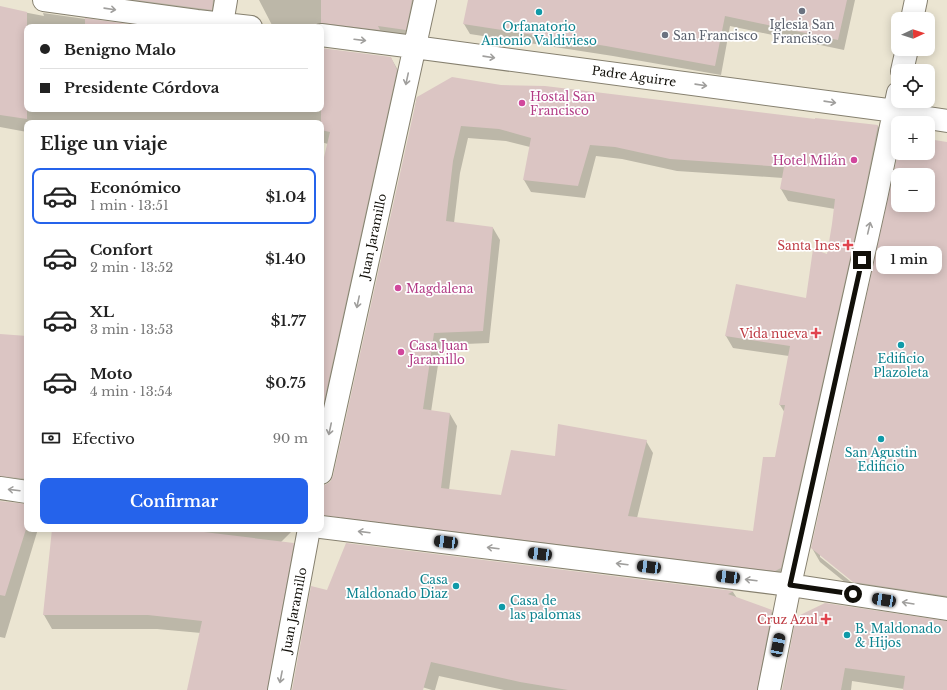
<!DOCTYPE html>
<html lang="es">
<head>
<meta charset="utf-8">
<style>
	:root { --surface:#fff; --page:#f2f2f2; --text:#222; --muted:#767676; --line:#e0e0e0; --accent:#2563eb }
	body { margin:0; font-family:"Libre Baskerville",serif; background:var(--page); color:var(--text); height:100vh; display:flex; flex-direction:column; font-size:15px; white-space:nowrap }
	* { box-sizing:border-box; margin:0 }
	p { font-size:13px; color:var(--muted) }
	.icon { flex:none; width:22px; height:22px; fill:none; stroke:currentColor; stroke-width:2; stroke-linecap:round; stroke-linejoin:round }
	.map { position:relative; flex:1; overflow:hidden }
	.drawer { position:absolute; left:24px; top:120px; width:300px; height:412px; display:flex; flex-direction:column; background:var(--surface); border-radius:8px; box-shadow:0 2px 10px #0003 }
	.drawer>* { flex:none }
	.hud { position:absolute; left:24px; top:24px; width:300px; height:88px; border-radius:8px; box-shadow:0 2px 10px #0003; display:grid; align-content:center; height:88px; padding:0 16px; background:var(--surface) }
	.needle { width:26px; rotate:87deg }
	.buttons { position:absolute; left:891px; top:12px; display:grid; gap:8px }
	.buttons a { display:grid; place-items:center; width:44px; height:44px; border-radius:8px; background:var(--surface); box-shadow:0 2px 10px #0003; font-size:20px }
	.end { position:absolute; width:18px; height:18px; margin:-9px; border:5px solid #12100a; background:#fff; box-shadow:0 0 0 2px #fff }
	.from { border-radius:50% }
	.bubble { position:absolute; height:28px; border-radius:8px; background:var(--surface); box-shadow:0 2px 10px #0003; font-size:13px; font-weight:600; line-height:28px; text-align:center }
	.car { position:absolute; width:12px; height:24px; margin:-12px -6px; border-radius:5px; box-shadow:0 0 3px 1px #0007; background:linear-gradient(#222 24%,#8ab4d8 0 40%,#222 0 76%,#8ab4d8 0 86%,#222 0) }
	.hud b { display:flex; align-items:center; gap:14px; height:38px; font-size:15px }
	.hud b+b { border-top:1px solid var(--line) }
	.hud i { width:10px; height:10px; background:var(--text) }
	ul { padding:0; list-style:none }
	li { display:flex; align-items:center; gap:12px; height:56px; margin:0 8px 6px; padding:0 8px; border:2px solid transparent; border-radius:8px }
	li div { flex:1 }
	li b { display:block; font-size:15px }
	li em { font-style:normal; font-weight:600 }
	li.current { border-color:var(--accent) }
	li>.icon { width:36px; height:36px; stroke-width:1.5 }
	h2 { padding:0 16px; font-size:18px; line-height:48px }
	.pay { display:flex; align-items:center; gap:10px; height:44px; padding:0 16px; font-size:15px }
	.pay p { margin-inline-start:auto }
	.button { display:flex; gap:8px; margin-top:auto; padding:8px 16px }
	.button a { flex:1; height:46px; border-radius:8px; background:var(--accent); color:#fff; font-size:16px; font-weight:600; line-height:46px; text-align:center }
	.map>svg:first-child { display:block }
	.shadow { fill:#0003; fill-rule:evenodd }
	.building { fill:#dbc5c3; fill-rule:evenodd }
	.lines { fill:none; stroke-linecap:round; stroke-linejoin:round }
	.minor-casing { stroke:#86806f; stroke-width:24 }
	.minor { stroke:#fff; stroke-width:22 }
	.oneway { stroke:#a09f9d }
	.route { stroke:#12100a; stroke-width:5 }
	.worship-dot { fill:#6b7280; stroke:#fff; stroke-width:1.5 }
	.culture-dot { fill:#0f9aa8; stroke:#fff; stroke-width:1.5 }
	.hotel-dot { fill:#d1479c; stroke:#fff; stroke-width:1.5 }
	.health-dot { fill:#e0444e; stroke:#fff; stroke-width:1.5 }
	.labels { text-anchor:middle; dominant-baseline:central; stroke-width:3.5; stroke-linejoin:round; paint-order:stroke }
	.worship-label { font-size:12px; fill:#5b616d; stroke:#fff }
	.culture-label { font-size:12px; fill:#0d838f; stroke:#fff }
	.street-label { font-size:12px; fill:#12100a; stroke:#fff }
	.hotel-label { font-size:12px; fill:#b23c85; stroke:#fff; text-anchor:start }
	.health-label { font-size:12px; fill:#be3a42; stroke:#fff; text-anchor:end }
</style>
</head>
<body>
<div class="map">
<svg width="947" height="690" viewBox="0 0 947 690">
	<rect width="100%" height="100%" fill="#ebe5d2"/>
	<path class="shadow" d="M42 0H226L219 24Z
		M259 0H423L413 43 321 27H273Z
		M469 0H855L844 50 730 26 721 75 613 56 470 34 464 24Z
		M2 8 44 16 43 13 142 27H27V109H321V49L391 58 399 72 321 464V175L328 144 321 142V123H27V132L0 127V9Z
		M501 86 816 120V119L878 126 885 138 787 580 348 528 341 517 417 97ZM468 138 506 141 530 147 524 180 531 192 585 198 596 156 622 159 677 171 783 178 781 189 788 201 835 209 828 255 807 299 726 336 733 348 789 356 780 405 785 413 776 458 754 532 637 518 653 453 646 441 556 458 502 496 449 490 457 426 450 414 431 412 441 345 489 343 500 240 493 228 454 223 460 173Z
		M928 140 947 143V609L862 596 820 562 812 548 899 153H928ZM898 175H928V205H898ZM820 554 857 584 856 586 820 557Z
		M0 335 27 337V492L0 493Z
		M0 502 27 505V529H38L5 638 0 637Z
		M53 529H294L281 542 293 544 301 558 269 690 265 683 267 690H188L201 633 157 629H52L44 615Z
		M347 544 733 592 737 598 771 611 780 625 767 690H504L439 676 435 690H432L395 679 393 690H293L328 591Z
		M947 622V690H904V689L852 681 851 690H783Z"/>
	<path class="building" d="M136 0H213L212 10Z
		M321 0H412L406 30 378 26 380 30 321 23Z
		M468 0H847L838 40 725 16 715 66 606 46 463 24Z
		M0 6 27 12V119L0 115Z
		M85 18 149 27H85Z
		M321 48 391 57 397 70 321 415V170L330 132 321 130Z
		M452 77 501 85 545 86 603 93 815 119V118L878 125 864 195 781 568 775 571 321 515V485H325L330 482 333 476 417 97ZM461 126 499 129 531 138 523 180 578 186 590 145 615 147 670 159 784 167 780 189 835 199 832 224 827 254 813 249 806 298 736 284 725 336 790 346 779 405H785L775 457H763L753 531 628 516 647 440 558 424 555 456 511 450 501 495 441 488 450 413 423 409 434 333 483 331 493 227 446 221 453 161Z
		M928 139 947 142V596L853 582 811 548 898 153H928ZM898 175H928V205H898Z
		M0 334 27 336V479L0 476Z
		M0 501 27 504V526L5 596 0 595Z
		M52 529H179L294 543 267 690H187L202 621 148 615H43Z
		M346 543 734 591 728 594 772 610 757 690H568L520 682 431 662 423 690H292L311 586 327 590Z
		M825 603 947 621V690H903L905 676 845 668 841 690H782L796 617Z"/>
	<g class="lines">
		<defs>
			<path id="minor" d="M44 0 197 21 251 27
				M912 19 916 0
				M222 24 226 0
				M321 35 414 47 895 111 915 116 947 121
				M902 71 907 49
				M321 473 425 0
				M0 488 27 492
				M321 527 790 585 947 609
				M279 690 309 529
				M769 690 790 585 876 198 898 93"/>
		</defs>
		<use href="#minor" class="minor-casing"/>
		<use href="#minor" class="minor"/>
	</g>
	<defs><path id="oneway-shaft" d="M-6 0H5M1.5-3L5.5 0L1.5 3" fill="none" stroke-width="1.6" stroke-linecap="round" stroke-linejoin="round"/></defs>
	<g class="oneway">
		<use href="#oneway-shaft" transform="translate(110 9) rotate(8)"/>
		<use href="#oneway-shaft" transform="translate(360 40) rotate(7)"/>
		<use href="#oneway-shaft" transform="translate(489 57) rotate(8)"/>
		<use href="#oneway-shaft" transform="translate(407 79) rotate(102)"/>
		<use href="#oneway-shaft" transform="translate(701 85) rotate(8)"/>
		<use href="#oneway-shaft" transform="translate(830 102) rotate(8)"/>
		<use href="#oneway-shaft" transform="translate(869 228) rotate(-77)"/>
		<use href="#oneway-shaft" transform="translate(358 302) rotate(102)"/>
		<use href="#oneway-shaft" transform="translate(330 429) rotate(102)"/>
		<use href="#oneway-shaft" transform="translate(14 490) rotate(-173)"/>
		<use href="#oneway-shaft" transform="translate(364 532) rotate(-173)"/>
		<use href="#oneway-shaft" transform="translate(493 548) rotate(-173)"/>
		<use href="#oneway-shaft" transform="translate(622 564) rotate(-173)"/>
		<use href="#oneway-shaft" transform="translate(751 580) rotate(-173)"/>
		<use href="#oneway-shaft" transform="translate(908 603) rotate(-171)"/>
		<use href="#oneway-shaft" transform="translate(281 677) rotate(101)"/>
	</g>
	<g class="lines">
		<path class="route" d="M853 594 790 585 862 260"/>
	</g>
	<g class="worship-dot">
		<circle cx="802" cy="11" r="4"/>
		<circle cx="665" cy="35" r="4"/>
	</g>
	<g class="culture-dot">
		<circle cx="539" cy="12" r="4"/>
		<circle cx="901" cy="345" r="4"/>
		<circle cx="881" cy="439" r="4"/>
		<circle cx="456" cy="586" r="4"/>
		<circle cx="502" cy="607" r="4"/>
		<circle cx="847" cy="635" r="4"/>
	</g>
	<g class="hotel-dot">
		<circle cx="522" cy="103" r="4"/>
		<circle cx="854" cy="160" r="4"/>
		<circle cx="398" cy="288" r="4"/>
		<circle cx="401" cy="352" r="4"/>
	</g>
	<g class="health-dot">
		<path d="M846 239h4v4h4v4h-4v4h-4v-4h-4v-4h4z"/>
		<path d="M814 327h4v4h4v4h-4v4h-4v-4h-4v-4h4z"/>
		<path d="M824 613h4v4h4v4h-4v4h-4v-4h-4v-4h4z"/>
	</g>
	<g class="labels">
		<g class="worship-label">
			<text x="802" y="24">Iglesia San<tspan x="802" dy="14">Francisco</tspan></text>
			<text x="673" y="35" text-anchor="start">San Francisco</text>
		</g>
		<g class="culture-label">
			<text x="539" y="26">Orfanatorio<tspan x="539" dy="14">Antonio Valdivieso</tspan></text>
			<text x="901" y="358">Edificio<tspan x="901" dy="14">Plazoleta</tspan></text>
			<text x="881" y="452">San Agustin<tspan x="881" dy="14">Edificio</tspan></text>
			<text x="448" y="579" text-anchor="end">Casa<tspan x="448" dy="14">Maldonado Diaz</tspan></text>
			<text x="510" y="600" text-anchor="start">Casa de<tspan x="510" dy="14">las palomas</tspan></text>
			<text x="855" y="628" text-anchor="start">B. Maldonado<tspan x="855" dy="14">&amp; Hijos</tspan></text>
		</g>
		<g class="street-label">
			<text transform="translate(634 76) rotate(8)">Padre Aguirre</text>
			<text transform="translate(373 236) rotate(-78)">Juan Jaramillo</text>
			<text transform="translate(294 610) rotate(-79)">Juan Jaramillo</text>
		</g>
		<g class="hotel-label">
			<text x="530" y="96">Hostal San<tspan x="530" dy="14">Francisco</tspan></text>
			<text x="846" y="160" text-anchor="end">Hotel Milán</text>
			<text x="406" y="288">Magdalena</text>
			<text x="409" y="345">Casa Juan<tspan x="409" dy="14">Jaramillo</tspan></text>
		</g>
		<g class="health-label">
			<text x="840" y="245">Santa Ines</text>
			<text x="808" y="333">Vida nueva</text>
			<text x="818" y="619">Cruz Azul</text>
		</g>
	</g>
</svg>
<div class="buttons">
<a><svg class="needle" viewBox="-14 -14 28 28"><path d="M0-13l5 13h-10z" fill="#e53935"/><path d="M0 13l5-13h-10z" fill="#767676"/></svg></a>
<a><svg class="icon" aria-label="locate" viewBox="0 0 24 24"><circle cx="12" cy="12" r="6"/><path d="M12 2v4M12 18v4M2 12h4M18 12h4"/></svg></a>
<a>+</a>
<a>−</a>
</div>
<i class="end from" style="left:853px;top:594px"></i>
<i class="end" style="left:862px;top:260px"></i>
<div class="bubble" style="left:876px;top:246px;width:66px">1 min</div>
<i class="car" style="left:446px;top:542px;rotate:277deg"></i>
<i class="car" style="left:540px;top:554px;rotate:277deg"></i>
<i class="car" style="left:649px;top:567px;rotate:277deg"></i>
<i class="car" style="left:728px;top:577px;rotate:277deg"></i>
<i class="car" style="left:884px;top:600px;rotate:279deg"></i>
<i class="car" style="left:778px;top:645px;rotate:11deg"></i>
<div class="hud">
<b><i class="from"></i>Benigno Malo</b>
<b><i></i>Presidente Córdova</b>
</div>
<section class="drawer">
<h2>Elige un viaje</h2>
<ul>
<li class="current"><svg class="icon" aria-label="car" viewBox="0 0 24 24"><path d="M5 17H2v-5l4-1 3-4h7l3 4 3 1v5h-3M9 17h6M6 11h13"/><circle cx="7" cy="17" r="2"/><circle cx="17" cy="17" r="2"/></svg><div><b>Económico</b><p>1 min · 13:51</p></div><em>$1.04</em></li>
<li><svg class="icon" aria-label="car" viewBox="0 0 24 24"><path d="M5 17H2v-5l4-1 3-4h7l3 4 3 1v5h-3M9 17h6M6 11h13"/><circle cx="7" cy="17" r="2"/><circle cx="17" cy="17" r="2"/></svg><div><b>Confort</b><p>2 min · 13:52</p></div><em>$1.40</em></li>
<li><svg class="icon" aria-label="car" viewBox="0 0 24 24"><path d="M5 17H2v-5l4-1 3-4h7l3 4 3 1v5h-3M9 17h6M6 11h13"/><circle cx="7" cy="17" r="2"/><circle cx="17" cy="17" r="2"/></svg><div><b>XL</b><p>3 min · 13:53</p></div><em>$1.77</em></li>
<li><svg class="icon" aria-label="car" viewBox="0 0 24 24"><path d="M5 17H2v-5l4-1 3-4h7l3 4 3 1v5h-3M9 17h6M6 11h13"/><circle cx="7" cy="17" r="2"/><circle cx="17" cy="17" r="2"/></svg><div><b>Moto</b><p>4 min · 13:54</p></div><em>$0.75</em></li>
</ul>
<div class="pay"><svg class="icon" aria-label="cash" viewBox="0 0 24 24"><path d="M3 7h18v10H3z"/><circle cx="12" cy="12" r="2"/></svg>Efectivo<p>90 m</p></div>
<div class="button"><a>Confirmar</a></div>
</section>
</div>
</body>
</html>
